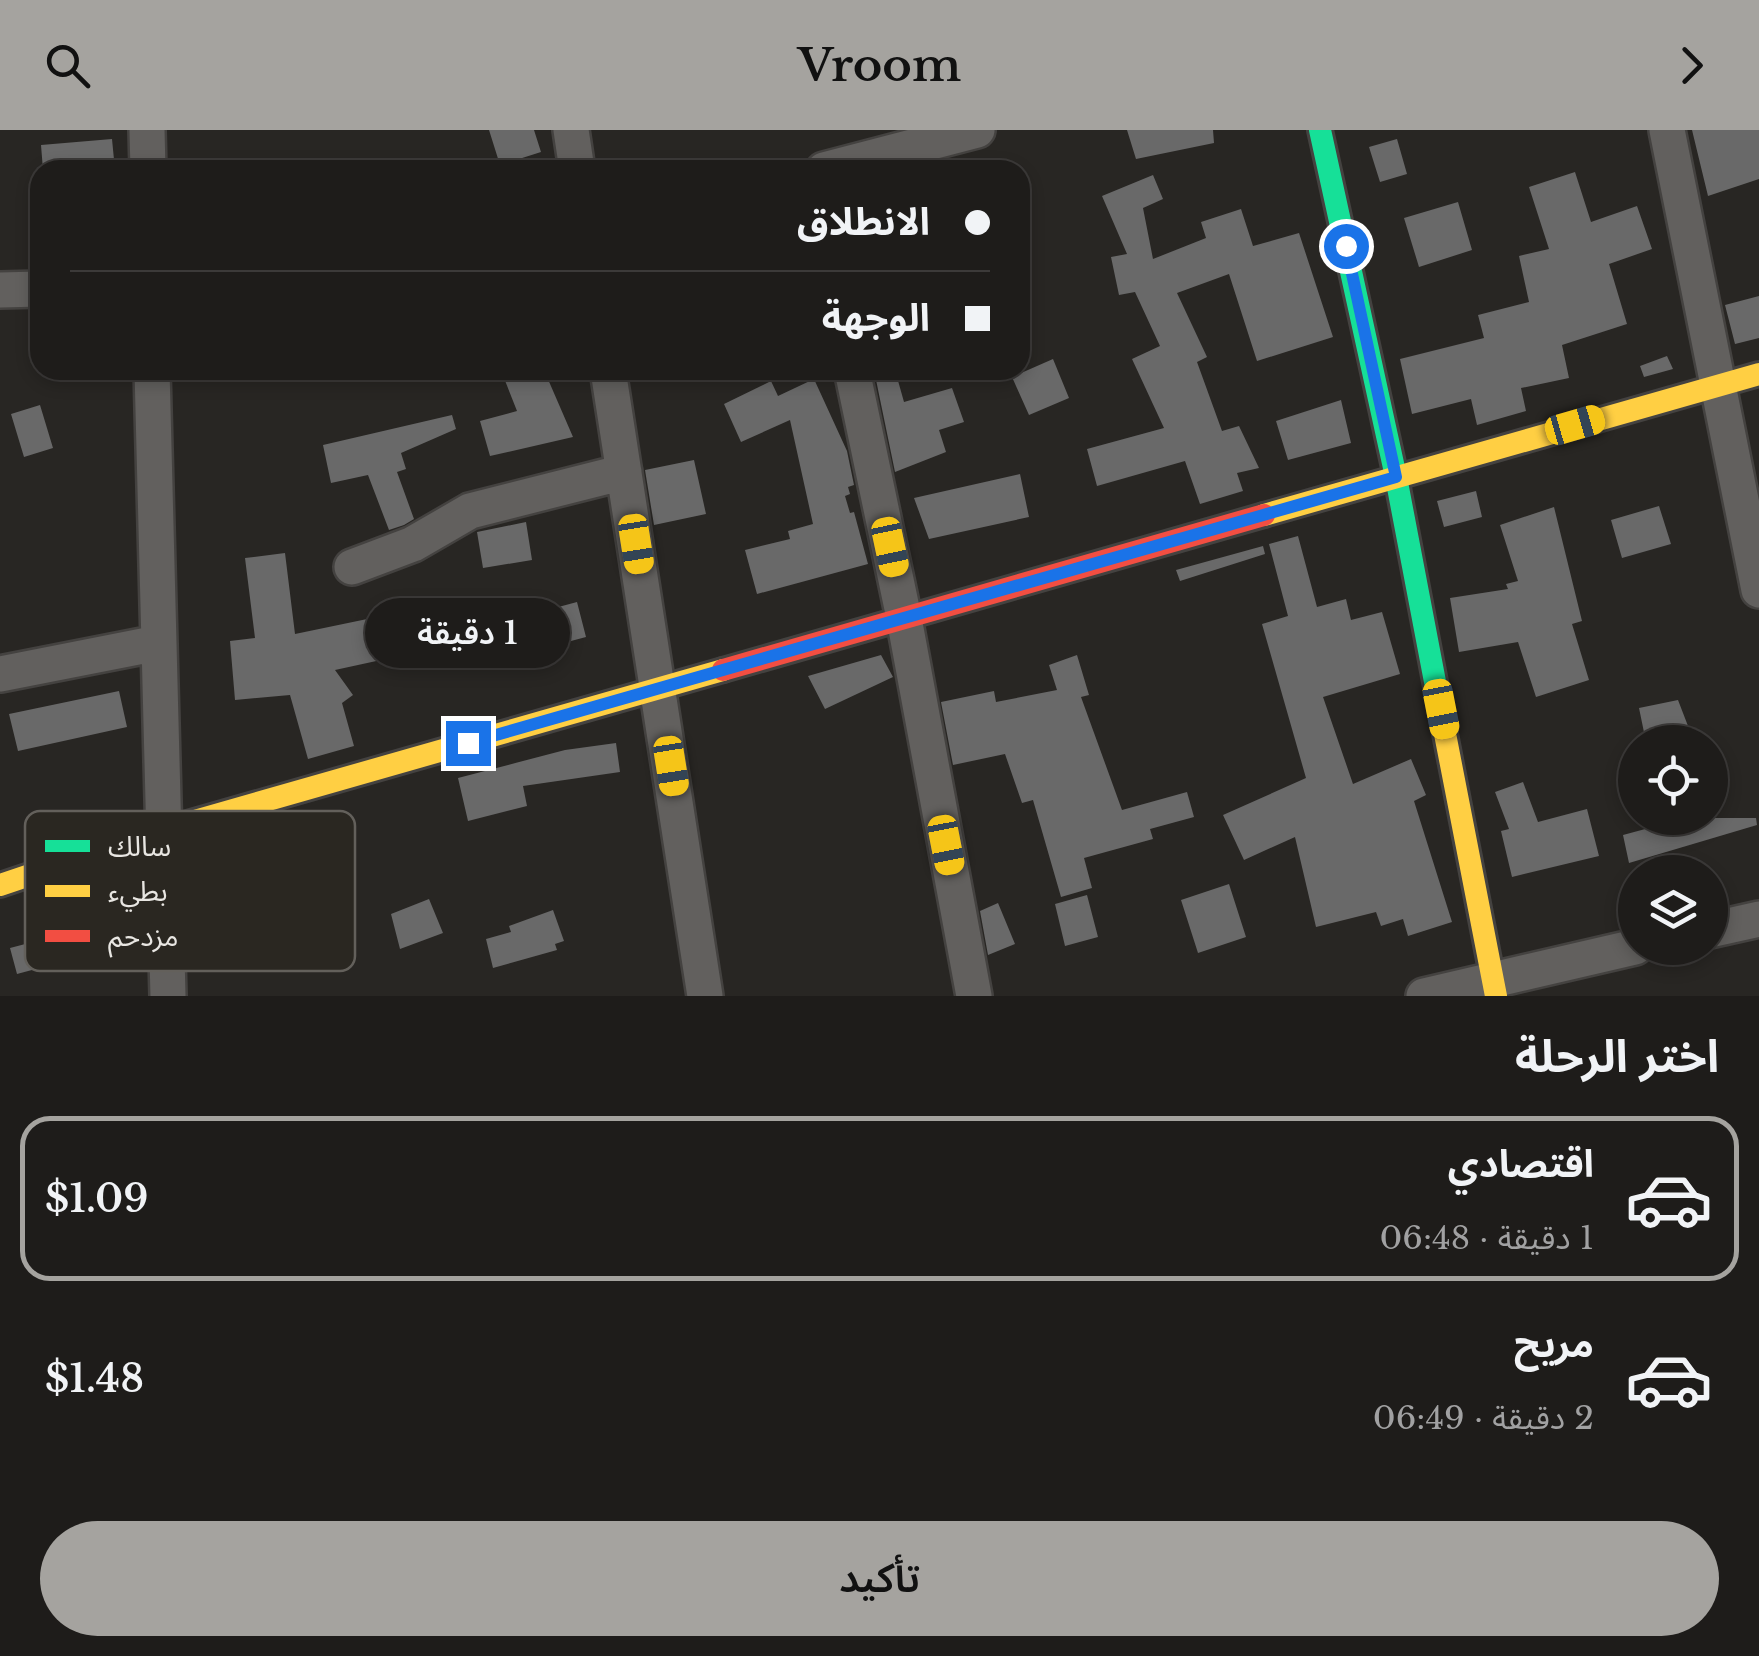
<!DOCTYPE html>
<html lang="ar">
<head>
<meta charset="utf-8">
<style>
	:root { --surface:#1e1c1a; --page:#262523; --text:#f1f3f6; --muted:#a1a1a2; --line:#3c3a39; --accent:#a5a39f }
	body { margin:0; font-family:"Libre Baskerville","Noto Sans Arabic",serif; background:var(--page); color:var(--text); direction:rtl; height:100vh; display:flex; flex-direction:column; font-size:38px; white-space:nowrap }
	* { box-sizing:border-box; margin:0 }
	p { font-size:32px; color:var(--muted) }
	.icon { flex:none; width:55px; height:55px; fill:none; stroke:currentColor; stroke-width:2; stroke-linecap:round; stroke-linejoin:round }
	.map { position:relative; height:866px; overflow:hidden; direction:ltr }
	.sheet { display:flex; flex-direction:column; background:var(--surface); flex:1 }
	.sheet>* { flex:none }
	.banner { position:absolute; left:30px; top:30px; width:1000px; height:220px; border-radius:30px; box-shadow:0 5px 15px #0003,0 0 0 2px var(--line); direction:rtl; display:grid; align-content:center; height:220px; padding:0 40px; background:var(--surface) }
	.tools { position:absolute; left:1618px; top:595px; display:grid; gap:20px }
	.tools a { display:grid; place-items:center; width:110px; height:110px; border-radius:50%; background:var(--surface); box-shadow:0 5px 15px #0003,0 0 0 2px var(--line); font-size:50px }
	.end { position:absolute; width:45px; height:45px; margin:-22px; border:12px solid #1a73e8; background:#fff; box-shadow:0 0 0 5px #fff }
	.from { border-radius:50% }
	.bubble { position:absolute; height:70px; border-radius:35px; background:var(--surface); box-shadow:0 5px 15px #0003,0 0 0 2px var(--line); font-size:32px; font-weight:600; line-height:70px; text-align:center; direction:rtl }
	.car { position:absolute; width:30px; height:60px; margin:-30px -15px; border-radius:12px; box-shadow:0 0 8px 2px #0007; background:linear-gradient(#f5c518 24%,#345 0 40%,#f5c518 0 76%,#345 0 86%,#f5c518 0) }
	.banner b { display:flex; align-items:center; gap:35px; height:95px; font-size:38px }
	.banner b+b { border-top:2px solid var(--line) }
	.banner i { width:25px; height:25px; background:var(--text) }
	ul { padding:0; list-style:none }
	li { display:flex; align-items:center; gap:30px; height:165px; margin:0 20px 15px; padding:0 20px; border:5px solid transparent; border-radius:30px }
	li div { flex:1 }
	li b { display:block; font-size:38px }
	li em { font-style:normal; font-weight:600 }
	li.current { border-color:var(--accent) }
	li>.icon { width:90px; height:90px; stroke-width:1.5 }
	h2 { padding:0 40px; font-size:45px; line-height:120px }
	.button { display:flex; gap:20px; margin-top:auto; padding:20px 40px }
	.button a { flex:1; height:115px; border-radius:60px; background:var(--accent); color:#111; font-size:40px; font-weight:600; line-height:115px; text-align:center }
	header { display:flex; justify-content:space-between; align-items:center; height:130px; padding:0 40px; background:var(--accent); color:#111; font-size:45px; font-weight:600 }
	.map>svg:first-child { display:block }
	.building { fill:#696969 }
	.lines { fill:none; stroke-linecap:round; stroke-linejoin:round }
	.street-casing { stroke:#444240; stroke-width:40 }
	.fast-casing { stroke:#444240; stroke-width:28 }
	.slow-casing { stroke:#444240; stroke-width:28 }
	.jam-casing { stroke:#444240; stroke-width:28 }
	.street { stroke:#62605e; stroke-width:35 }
	.fast { stroke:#16e098; stroke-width:22 }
	.slow { stroke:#ffcf43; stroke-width:22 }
	.jam { stroke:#f24e42; stroke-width:22 }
	.route { stroke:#1a73e8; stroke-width:12 }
	.key { fill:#2a2721; stroke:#63605b; stroke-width:2.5 }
	.key-label { font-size:28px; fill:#e8e6e2 }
</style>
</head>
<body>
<header><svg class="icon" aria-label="forward" viewBox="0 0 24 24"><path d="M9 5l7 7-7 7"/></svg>Vroom<svg class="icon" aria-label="search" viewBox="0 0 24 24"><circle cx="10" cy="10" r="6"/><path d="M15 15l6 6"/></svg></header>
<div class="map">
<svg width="1759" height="866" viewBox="0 0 1759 866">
	<rect width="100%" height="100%" fill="#282623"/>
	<path class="building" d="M489 0H534L541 22 500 35Z
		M1127 0H1213L1214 13 1136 29Z
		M1692 0H1759V49L1708 66Z
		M112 9 115 40H43L41 15Z
		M1397 9 1407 44 1380 52 1369 17Z
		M1575 42 1591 92 1637 76 1652 119 1609 134 1627 194 1562 215 1569 248 1521 258 1526 281 1477 295 1471 269 1412 284 1400 229 1484 208 1478 185 1529 172 1519 126 1549 119 1529 57Z
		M1153 45 1163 69 1143 78 1153 129 1206 108 1201 92 1241 79 1253 116 1299 103 1333 207 1257 231 1229 144 1177 163 1207 227 1197 232 1222 301 1239 296 1259 338 1237 343 1243 361 1200 374 1185 331 1097 356 1087 319 1164 298 1132 229 1160 216 1135 162 1119 165 1111 127 1127 124 1102 66Z
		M1458 72 1472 120 1419 137 1404 88Z
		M1759 166V208L1735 214 1725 175Z
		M1667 226 1673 239 1644 247 1640 236Z
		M1053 229 1069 268 1029 285 1012 247Z
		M522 240H544L573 307 490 326 480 291 517 281 504 248Z
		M895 240 904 272 952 258 964 292 939 300 946 322 895 342 875 245Z
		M814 249 847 321 854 355 848 357 850 364 845 366 850 383 854 382 868 434 757 464 745 420 790 409 788 401 813 394 790 290 741 312 724 274 771 251 778 266Z
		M1341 270 1351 313 1288 330 1276 291Z
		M40 275 53 318 24 327 11 284Z
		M452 285 456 299 401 323 406 339 397 342 414 389 404 395 389 400 368 345 331 353 323 315Z
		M694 330 706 384 654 395 645 340Z
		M1020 344 1029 387 929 409 914 368Z
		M1476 361 1482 387 1444 397 1437 371Z
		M1659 376 1671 414 1622 428 1611 390Z
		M1554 377 1582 491 1572 494 1589 550 1536 567 1518 512 1459 522 1450 468 1508 459 1506 454 1518 451 1500 395Z
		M526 392 532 430 483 438 477 402Z
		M1298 406 1317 477 1346 469 1351 490 1382 482 1400 544 1323 567 1353 654 1411 629 1426 665 1414 671 1452 792 1408 806 1403 789 1381 796 1376 782 1316 797 1295 707 1244 730 1223 685 1306 648 1262 494 1288 486 1269 414Z
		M1263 416 1265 424 1180 451 1176 440Z
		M285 423 295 504 372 488 381 530 335 540 353 565 342 573 354 616 308 629 290 565 235 570 230 511 255 508 245 428Z
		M464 469 478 507 431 524 417 486Z
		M577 472 586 507 511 527 502 492Z
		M881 525 893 547 825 579 808 546Z
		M1077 525 1089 565 1081 567 1122 680 1187 662 1194 687 1150 699 1153 709 1084 728 1092 758 1061 767 1033 670 1022 673 1005 624 953 635 941 572 994 561 996 572 1057 560 1049 535Z
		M119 561 127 597 18 621 9 584Z
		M1678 570 1688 596V612H1646L1639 578Z
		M616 613 620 642 523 656 527 676 468 691 458 648 565 620Z
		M1523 652 1538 692 1587 679 1599 726 1512 747 1501 701 1509 699 1495 662Z
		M1686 688H1756L1757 695 1629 733 1623 705Z
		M1229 754 1246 807 1198 823 1181 770Z
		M1087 765 1098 807 1065 816 1055 774Z
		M429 769 443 803 400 819 391 784Z
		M998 773 1015 814 988 825 980 781Z
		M553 780 564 811 555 814 557 820 493 838 486 809 511 802 509 796Z
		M52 807 58 833 17 844 10 818Z"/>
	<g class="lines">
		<defs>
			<path id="street" d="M147 0 148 40
				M571 0 577 40
				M1667 0 1759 460
				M824 40 977 0
				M0 160 40 159
				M152 240 168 866
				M608 240 705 866
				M852 240 904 488 974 866
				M352 437 413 414 470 381 624 342
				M0 544 158 513
				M1710 800 1759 789
				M1424 866 1635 817"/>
			<path id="fast" d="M1320 0 1396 347 1440 578"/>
			<path id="slow" d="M1264 385 1759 244
				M1440 578 1496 866
				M0 755 163 700 723 540"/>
			<path id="jam" d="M723 540 1264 385"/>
		</defs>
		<use href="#street" class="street-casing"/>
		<use href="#fast" class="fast-casing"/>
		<use href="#slow" class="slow-casing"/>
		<use href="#jam" class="jam-casing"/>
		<use href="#street" class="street"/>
		<use href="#fast" class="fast"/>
		<use href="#slow" class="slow"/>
		<use href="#jam" class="jam"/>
	</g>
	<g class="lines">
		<path class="route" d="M468 613 1396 347 1346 116"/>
	</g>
	<rect x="25" y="681" width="330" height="160" rx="15" class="key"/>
	<rect x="45" y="710" width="45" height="12" fill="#16e098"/>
	<rect x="45" y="755" width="45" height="12" fill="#ffcf43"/>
	<rect x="45" y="800" width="45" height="12" fill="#f24e42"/>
	<g class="key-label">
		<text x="108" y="726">سالك</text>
		<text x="108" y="771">بطيء</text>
		<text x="108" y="816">مزدحم</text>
	</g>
</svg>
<div class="tools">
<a><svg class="icon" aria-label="locate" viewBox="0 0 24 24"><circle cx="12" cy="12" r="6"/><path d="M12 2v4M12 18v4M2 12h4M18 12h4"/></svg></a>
<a><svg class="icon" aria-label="layers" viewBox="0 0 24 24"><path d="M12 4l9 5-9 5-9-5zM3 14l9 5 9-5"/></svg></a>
</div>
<i class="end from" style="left:1346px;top:116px"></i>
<i class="end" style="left:468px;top:613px"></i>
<div class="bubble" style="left:365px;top:468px;width:205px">1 دقيقة</div>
<i class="car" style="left:1575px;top:295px;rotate:74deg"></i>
<i class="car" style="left:636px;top:414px;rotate:171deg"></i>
<i class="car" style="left:890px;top:417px;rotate:168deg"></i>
<i class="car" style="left:1441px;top:579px;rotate:169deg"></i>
<i class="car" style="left:671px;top:636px;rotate:171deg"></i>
<i class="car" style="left:946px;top:715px;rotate:169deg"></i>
<div class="banner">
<b><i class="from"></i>الانطلاق</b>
<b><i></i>الوجهة</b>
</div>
</div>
<section class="sheet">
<h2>اختر الرحلة</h2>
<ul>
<li class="current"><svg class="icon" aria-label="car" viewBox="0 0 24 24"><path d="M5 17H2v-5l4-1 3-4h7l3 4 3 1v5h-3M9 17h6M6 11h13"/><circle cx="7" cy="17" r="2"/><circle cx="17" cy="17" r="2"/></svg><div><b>اقتصادي</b><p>1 دقيقة · 06:48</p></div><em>$1.09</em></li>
<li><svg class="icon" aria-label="car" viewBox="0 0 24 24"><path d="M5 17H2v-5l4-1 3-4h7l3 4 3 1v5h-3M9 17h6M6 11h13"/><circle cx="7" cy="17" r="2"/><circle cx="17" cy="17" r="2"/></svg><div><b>مريح</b><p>2 دقيقة · 06:49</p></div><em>$1.48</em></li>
</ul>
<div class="button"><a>تأكيد</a></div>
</section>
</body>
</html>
